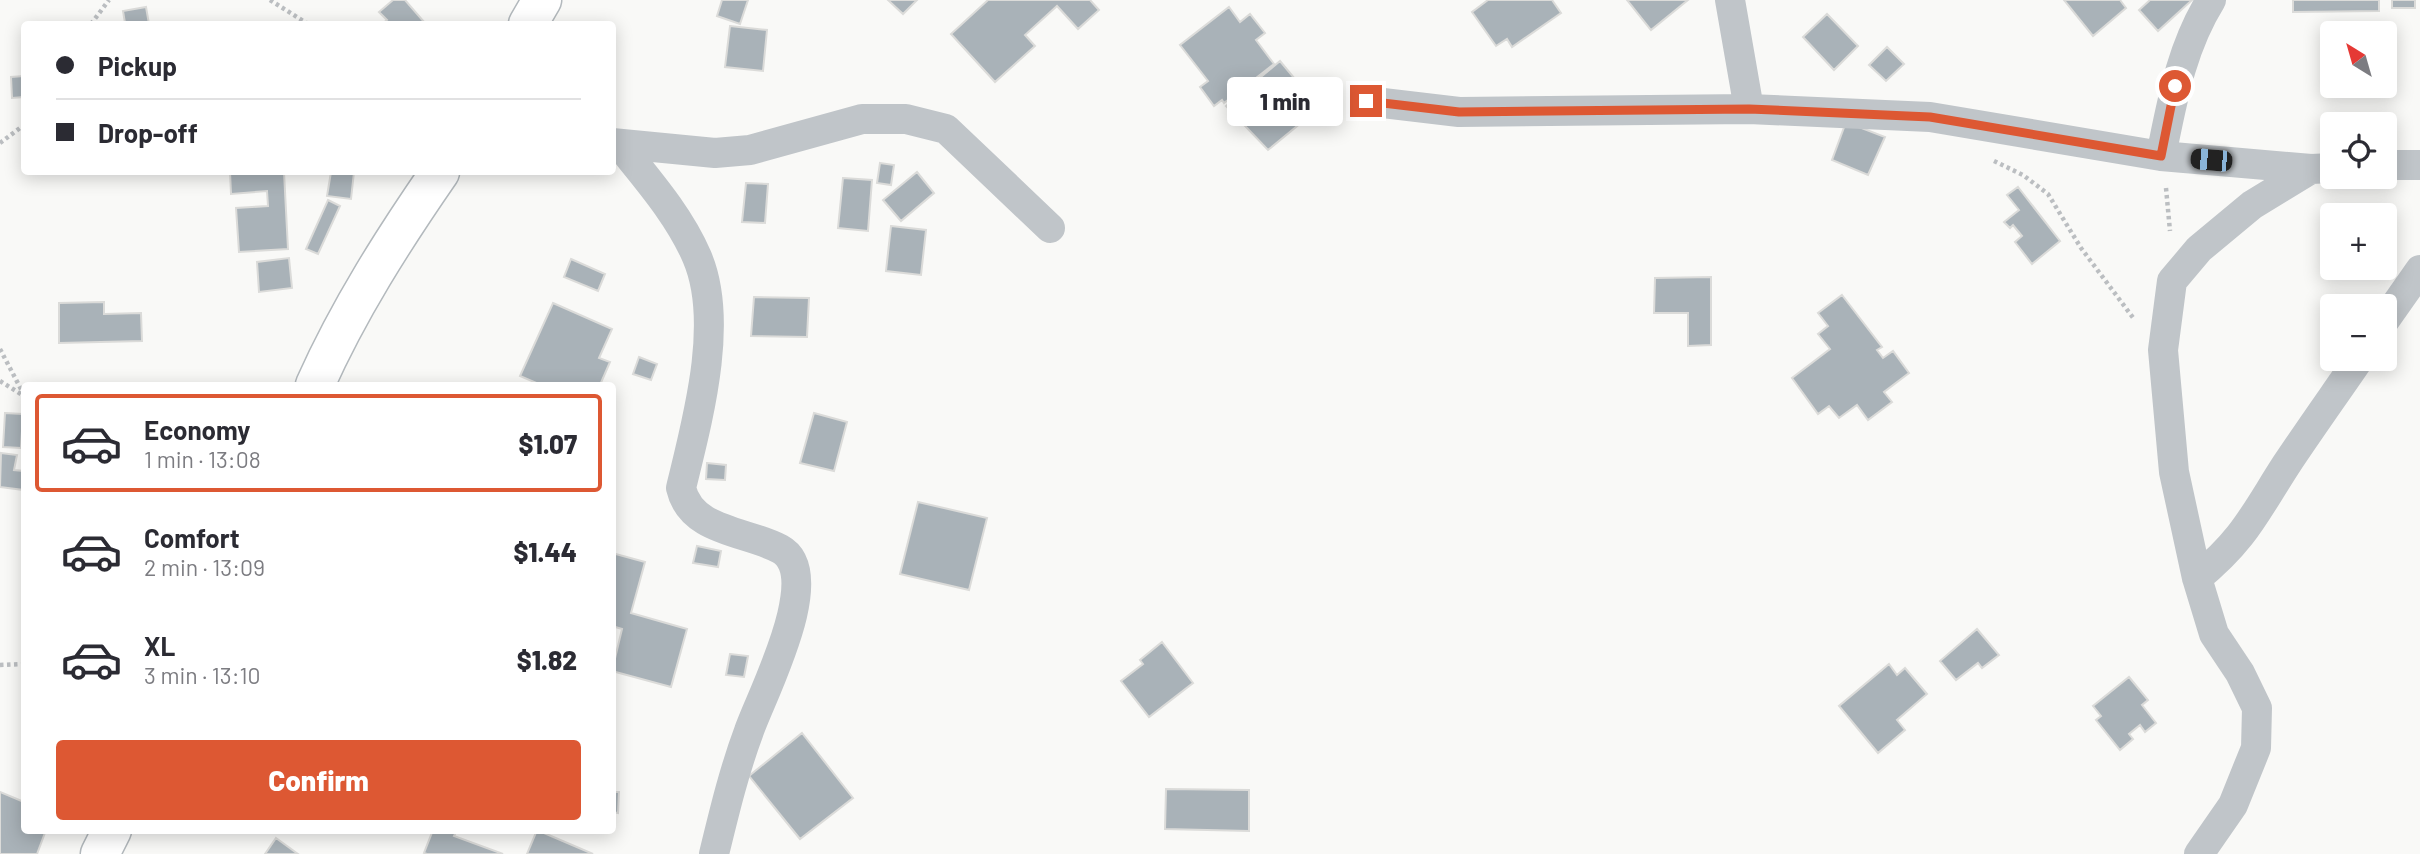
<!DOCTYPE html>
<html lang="en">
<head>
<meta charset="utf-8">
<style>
	:root { --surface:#fff; --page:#f7f7f7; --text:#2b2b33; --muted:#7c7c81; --line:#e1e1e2; --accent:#dd5833 }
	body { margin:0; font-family:Barlow,sans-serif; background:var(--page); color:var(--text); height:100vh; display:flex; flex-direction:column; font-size:26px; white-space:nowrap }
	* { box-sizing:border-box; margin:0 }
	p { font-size:23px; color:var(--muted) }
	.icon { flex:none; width:38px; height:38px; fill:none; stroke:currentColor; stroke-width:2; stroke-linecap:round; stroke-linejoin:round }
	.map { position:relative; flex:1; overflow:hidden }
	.side { position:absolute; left:21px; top:382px; width:595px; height:452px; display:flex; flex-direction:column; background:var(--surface); border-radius:7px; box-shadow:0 4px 18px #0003 }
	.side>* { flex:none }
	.top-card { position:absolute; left:21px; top:21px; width:595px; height:154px; border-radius:7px; box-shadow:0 4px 18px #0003; display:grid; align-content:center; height:154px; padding:0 35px; background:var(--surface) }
	.needle { width:46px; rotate:323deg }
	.fabs { position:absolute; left:2320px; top:21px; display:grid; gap:14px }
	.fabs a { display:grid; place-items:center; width:77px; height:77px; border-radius:7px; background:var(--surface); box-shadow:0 4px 18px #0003; font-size:35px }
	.end { position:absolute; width:32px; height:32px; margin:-16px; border:9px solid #dd5833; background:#fff; box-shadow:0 0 0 4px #fff }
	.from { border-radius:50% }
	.bubble { position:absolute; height:49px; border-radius:7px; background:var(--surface); box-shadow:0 4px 18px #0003; font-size:23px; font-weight:800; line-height:49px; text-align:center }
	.car { position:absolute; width:21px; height:42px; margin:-21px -10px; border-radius:9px; box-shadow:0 0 5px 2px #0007; background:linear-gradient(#222 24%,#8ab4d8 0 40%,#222 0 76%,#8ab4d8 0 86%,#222 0) }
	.top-card b { display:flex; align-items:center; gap:24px; height:66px; font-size:26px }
	.top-card b+b { border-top:2px solid var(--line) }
	.top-card i { width:18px; height:18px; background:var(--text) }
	ul { padding:12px 0 0; list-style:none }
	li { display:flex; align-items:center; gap:21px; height:98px; margin:0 14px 10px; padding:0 21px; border:4px solid transparent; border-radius:7px }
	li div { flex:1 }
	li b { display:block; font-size:26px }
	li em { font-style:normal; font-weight:800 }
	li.current { border-color:var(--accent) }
	li>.icon { width:63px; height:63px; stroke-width:1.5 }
	.cta { display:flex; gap:14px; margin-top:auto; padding:14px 35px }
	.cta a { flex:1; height:80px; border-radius:7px; background:var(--accent); color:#fff; font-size:28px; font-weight:800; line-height:80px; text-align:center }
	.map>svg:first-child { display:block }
	.building { fill:#a9b2b8; stroke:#dbdbd9; stroke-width:2 }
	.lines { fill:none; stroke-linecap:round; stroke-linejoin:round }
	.secondary-casing { stroke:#b3b9bd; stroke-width:41 }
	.path { stroke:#bbbec1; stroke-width:4.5; stroke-dasharray:3.5 3.5; stroke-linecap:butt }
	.street { stroke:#c0c5c9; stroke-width:30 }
	.secondary { stroke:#fff; stroke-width:38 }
	.route { stroke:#dd5833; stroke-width:9 }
</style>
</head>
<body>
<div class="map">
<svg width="2420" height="854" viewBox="0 0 2420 854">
	<rect width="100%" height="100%" fill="#f9f9f7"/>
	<path class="building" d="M393 0H405L425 23 382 24 387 20 379 12Z
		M722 0H748L740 24 717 16Z
		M888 0H917L903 14Z
		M988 0H1090L1099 10 1078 29 1057 6 1025 35 1035 46 995 82 951 34Z
		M1488 0H1552L1561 13 1512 47 1507 39 1496 46 1472 12Z
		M1627 0H1688L1651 30Z
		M2064 0H2120L2126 8 2093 36Z
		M2150 0H2192L2158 31 2139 10Z
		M2293 0H2379V11L2293 12Z
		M2392 0H2415V8H2392Z
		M146 7 149 24H117L125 23 123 11Z
		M1229 7 1240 22 1250 14 1265 33 1256 40 1274 64 1224 103 1222 100 1214 106 1200 87 1208 81 1180 45Z
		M1827 14 1858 46 1834 70 1803 37Z
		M730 26 767 30 763 71 725 67Z
		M1887 47 1904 64 1886 81 1869 65Z
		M1280 61 1319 108 1268 150 1226 106Z
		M24 76V97L12 98 11 77Z
		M1846 122 1885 137 1868 175 1832 160Z
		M880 163 894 165 891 185 877 183Z
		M230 172H284L288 249 239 252 236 208 268 206 267 191 231 194Z
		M331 172H354L351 199 327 196Z
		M917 172 934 193 901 221 883 200Z
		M843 178 872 180 868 231 838 228Z
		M746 183 768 184 765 223 742 222Z
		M2018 187 2060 241 2032 264 2015 242 2022 236 2013 225 2010 228 2004 222 2019 210 2007 195Z
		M328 200 340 206 318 254 306 249Z
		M891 226 926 230 921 275 886 271Z
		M289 258 292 288 259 292 257 262Z
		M571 259 605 274 598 291 564 277Z
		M1711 277V345L1688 346V313H1654L1655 278Z
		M1842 295 1882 347 1877 350 1883 358 1893 351 1909 373 1884 392 1892 402 1868 420 1857 405 1839 418 1829 406 1818 414 1792 378 1830 349 1818 334 1828 326 1818 313Z
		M754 297 809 298 807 337 751 336Z
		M104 302V314L141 313 142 341 59 343V303Z
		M553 303 612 329 599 358 610 362 600 385H541L520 376Z
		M639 357 657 364 651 380 633 374Z
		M5 413 23 414 21 448 3 447Z
		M814 413 847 422 834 471 800 463Z
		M1 453 17 455 14 470 24 471V490L0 487Z
		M707 463 726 465 725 480 706 479Z
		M918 502 987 518 969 590 900 574Z
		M697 546 721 551 718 567 693 563Z
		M612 553 645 562 631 613 687 629 671 687 612 671 622 629 612 626Z
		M1977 629 1999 655 1982 668 1978 663 1956 680 1940 661Z
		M1162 642 1193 683 1149 717 1121 681 1143 664 1140 660Z
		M730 654 748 656 744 677 726 675Z
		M1889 664 1897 675 1905 668 1927 694 1897 720 1905 730 1878 753 1839 706Z
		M2129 677 2148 700 2142 705 2156 723 2145 732 2140 725 2129 734 2133 739 2120 750 2096 720 2101 716 2093 706Z
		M802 733 853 798 800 839 749 776Z
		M1166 789 1249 790V831L1165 829Z
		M0 792 24 802V830H46L37 854H0Z
		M612 792H619L618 813 612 812Z
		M433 830H457L454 836 503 854H427L424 853Z
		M537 830 593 854H527Z
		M276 838 298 854H265Z"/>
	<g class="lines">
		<defs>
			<path id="secondary" d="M528 24 542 0
				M315 385C349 309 393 240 440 172
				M100 854 112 830"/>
		</defs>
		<use href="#secondary" class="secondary-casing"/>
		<path class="path" d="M270 0 308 24
			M91 24 109 0
			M0 143 24 125
			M1994 161 2023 175 2048 194 2081 248 2134 319
			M2166 188 2170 231
			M0 349 23 393
			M0 381 24 396
			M0 665 24 664"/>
		<path class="street" d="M1730 0 1749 109
			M1366 101 1459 112 1749 109 1930 117 2161 156 2311 169
			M612 143 715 153 750 150 862 119H906L946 129 1050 228
			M619 144C647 179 679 215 697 257 725 322 697 422 681 488 691 532 747 531 780 549 826 574 761 696 749 731 734 771 724 813 714 854
			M2161 156C2172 102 2181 48 2211 0
			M2385 165H2420
			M2385 320 2420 270
			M2197 578C2244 540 2255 513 2286 465 2310 429 2335 394 2359 359
			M2199 854 2233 805 2256 748 2257 708 2240 673 2214 634 2197 578 2174 472 2163 350 2172 281 2199 249 2252 205 2311 169 2333 168"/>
		<use href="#secondary" class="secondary"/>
	</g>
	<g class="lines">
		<path class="route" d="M1366 101 1459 112 1749 109 1930 117 2161 156 2175 86"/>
	</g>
</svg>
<div class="fabs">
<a><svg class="needle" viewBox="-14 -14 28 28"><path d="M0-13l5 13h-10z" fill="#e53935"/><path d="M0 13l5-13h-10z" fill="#7c7c81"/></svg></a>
<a><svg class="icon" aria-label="locate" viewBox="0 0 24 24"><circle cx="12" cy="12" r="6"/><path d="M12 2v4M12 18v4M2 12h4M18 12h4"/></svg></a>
<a>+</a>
<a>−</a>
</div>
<i class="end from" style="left:2175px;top:86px"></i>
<i class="end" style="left:1366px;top:101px"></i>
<div class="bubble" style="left:1227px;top:77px;width:116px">1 min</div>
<i class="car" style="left:2211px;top:160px;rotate:275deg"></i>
<div class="top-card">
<b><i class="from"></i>Pickup</b>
<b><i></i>Drop-off</b>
</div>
<section class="side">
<ul>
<li class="current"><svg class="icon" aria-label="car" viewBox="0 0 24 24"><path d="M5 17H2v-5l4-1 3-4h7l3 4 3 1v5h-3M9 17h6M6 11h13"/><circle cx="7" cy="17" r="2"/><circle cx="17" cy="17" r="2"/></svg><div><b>Economy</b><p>1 min · 13:08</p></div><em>$1.07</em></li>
<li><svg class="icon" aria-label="car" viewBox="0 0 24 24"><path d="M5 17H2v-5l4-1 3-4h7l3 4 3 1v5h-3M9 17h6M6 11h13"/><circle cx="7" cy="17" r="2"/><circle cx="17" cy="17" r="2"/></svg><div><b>Comfort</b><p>2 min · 13:09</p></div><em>$1.44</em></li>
<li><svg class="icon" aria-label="car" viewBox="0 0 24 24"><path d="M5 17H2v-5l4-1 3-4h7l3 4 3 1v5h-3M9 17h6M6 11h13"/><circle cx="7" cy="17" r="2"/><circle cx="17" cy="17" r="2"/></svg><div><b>XL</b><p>3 min · 13:10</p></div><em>$1.82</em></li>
</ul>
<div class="cta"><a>Confirm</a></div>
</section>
</div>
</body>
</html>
